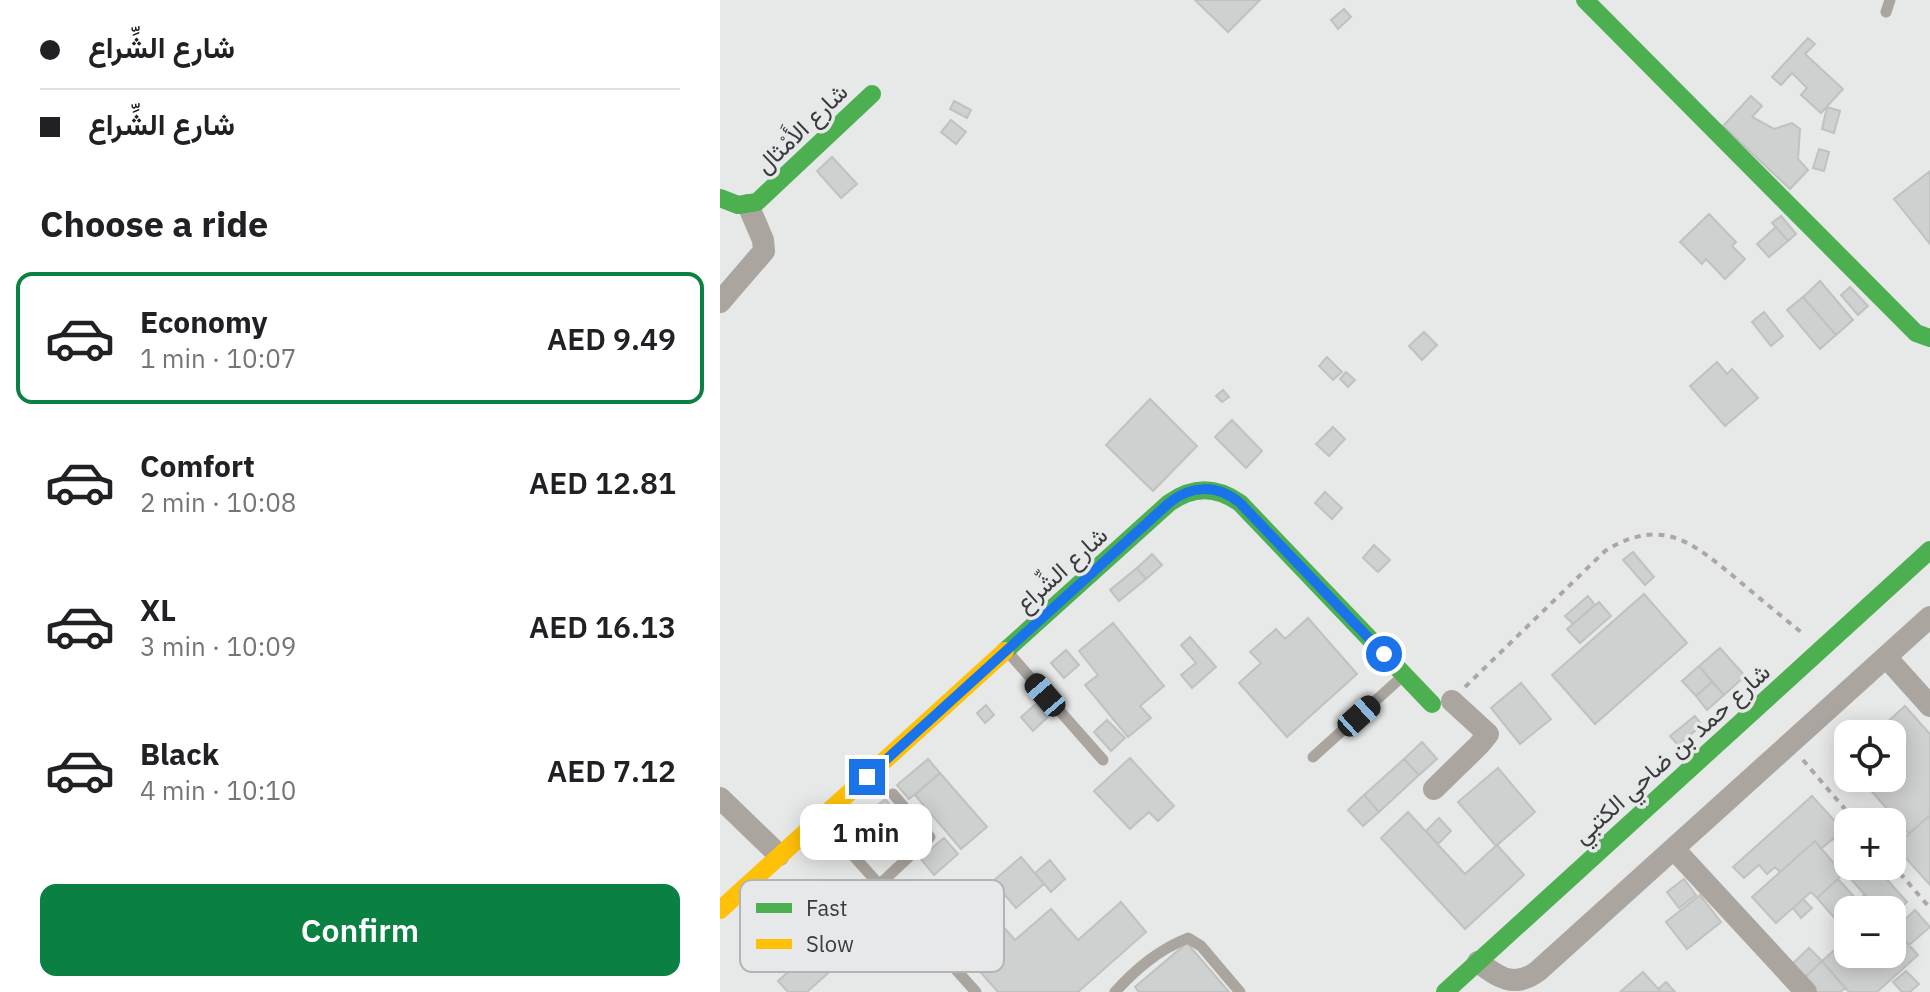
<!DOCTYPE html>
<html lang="en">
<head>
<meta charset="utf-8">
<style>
	:root { --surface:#fff; --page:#f6f6f6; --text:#202124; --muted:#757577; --line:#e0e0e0; --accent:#0b8043 }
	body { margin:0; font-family:"IBM Plex Sans",Vazirmatn,sans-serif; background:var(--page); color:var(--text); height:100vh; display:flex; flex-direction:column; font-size:30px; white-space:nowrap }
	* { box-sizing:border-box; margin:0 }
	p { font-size:26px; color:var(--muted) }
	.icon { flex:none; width:44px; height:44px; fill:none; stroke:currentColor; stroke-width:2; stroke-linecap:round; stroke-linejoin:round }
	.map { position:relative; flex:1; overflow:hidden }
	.panel { display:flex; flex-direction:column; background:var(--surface); width:720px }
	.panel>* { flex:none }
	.top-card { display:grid; align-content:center; height:176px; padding:0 40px; background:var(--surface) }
	.controls { position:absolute; left:1114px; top:720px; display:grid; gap:16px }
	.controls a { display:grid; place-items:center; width:72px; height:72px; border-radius:16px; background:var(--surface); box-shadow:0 4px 20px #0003; font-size:40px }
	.end { position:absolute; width:36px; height:36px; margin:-18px; border:10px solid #1a73e8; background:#fff; box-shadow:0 0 0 4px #fff }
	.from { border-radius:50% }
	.bubble { position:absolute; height:56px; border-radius:16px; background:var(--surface); box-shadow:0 4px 20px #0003; font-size:26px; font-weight:600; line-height:56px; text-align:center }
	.car { position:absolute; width:24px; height:48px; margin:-24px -12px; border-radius:10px; box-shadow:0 0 6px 2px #0007; background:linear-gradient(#222 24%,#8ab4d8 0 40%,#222 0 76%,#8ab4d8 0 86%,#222 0) }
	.top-card b { display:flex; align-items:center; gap:28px; height:76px; font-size:30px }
	.top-card b+b { border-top:2px solid var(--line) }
	.top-card i { width:20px; height:20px; background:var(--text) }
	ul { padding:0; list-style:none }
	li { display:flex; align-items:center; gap:24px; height:132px; margin:0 16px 12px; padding:0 24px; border:4px solid transparent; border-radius:16px }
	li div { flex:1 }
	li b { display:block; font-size:30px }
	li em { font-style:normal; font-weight:600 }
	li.active { border-color:var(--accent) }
	li>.icon { width:72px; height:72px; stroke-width:1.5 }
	h2 { padding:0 40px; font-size:36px; line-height:96px }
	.primary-button { display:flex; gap:16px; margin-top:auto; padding:16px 40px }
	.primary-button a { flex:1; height:92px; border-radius:16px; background:var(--accent); color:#fff; font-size:32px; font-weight:600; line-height:92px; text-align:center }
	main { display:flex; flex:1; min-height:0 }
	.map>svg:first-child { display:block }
	.building { fill:#cfd0d0; stroke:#c0c1c1; stroke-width:2 }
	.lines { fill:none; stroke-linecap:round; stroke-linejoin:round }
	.path { stroke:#aba7a5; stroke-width:4; stroke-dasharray:6 6; stroke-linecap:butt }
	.lane { stroke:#aaa59f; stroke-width:11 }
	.street { stroke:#aaa59f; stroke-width:22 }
	.fast { stroke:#4caf50; stroke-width:18 }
	.slow { stroke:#ffc107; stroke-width:18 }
	.route { stroke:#1a73e8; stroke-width:10 }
	.labels { text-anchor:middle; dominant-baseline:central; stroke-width:7; stroke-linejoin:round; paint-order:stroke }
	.street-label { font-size:24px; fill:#3a3b3b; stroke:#e6e8e9 }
	.key { fill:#e6e8e9; stroke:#b2b4b5; stroke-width:2 }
	.key-label { font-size:22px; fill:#3a3b3b }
</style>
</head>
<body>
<main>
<section class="panel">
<div class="top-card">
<b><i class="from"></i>شارع الشِّراع</b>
<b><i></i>شارع الشِّراع</b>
</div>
<h2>Choose a ride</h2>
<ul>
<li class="active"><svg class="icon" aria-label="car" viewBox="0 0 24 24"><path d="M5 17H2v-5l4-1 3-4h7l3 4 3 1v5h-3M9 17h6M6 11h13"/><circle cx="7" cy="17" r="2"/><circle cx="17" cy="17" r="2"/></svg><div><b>Economy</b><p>1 min · 10:07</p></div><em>AED 9.49</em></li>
<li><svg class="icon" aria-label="car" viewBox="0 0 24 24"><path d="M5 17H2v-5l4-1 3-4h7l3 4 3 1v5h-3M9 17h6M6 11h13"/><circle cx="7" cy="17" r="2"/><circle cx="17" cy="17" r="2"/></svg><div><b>Comfort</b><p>2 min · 10:08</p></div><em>AED 12.81</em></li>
<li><svg class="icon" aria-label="car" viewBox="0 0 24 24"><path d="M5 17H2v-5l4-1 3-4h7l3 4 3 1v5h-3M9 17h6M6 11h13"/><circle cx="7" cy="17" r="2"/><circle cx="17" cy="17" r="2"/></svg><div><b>XL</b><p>3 min · 10:09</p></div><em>AED 16.13</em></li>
<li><svg class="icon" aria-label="car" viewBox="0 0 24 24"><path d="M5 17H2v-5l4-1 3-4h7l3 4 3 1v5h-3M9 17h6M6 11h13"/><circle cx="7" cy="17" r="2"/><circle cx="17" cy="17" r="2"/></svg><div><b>Black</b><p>4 min · 10:10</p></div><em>AED 7.12</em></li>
</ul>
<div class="primary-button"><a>Confirm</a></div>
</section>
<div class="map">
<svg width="1210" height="992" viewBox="0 0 1210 992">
	<rect width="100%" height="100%" fill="#e7e8e8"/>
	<path class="building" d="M475 0H540L508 32Z
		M624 9 631 17 618 29 611 20Z
		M1088 38 1095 44 1085 54 1123 89 1101 113 1081 95 1087 88 1072 73 1061 85 1052 77Z
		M1031 96 1042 106 1032 117 1054 129 1072 123 1080 129 1078 159 1088 170 1070 189 1003 126Z
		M234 101 251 110 247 118 230 109Z
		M1107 107 1120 111 1114 133 1102 129Z
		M231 120 246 132 236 144 221 132Z
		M1099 149 1109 152 1104 171 1093 168Z
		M112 157 137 184 121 198 97 171Z
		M1210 171V244L1174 199Z
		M989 214 1016 242 1012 246 1025 259 1005 279 986 259 982 264 960 242Z
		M1061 216 1076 234 1068 241 1052 223Z
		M1056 227 1068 241 1049 257 1037 244Z
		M1100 281 1133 320 1116 335 1083 297Z
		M1130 287 1148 306 1138 315 1121 295Z
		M1083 297 1116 335 1100 349 1067 310Z
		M1044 312 1063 336 1051 346 1032 322Z
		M704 332 717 345 702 360 689 346Z
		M607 357 622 372 613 380 599 366Z
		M997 362 1007 374 1012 369 1038 398 1005 426 970 386Z
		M626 372 635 380 628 387 620 379Z
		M503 390 509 397 502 402 496 396Z
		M430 399 477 446 433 491 386 445Z
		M512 420 542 451 526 468 495 437Z
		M613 427 625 439 609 456 596 444Z
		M605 492 622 508 612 519 595 503Z
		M654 545 670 560 658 572 643 558Z
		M913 552 934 577 925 585 903 560Z
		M432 554 442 565 426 579 417 568Z
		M417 568 426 579 399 601 390 590Z
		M924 594 967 643 875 724 832 675Z
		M868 596 875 605 853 624 845 616Z
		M879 602 891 616 860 643 847 629Z
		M588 618 637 674 567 737 519 683 541 663 530 652 556 629 565 639Z
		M393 623 444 686 420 706 431 718 408 737 365 685 378 675 359 651Z
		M470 637 496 667 472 688 461 675 476 663 461 645Z
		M1000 648 1025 676 1004 695 979 666Z
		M346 650 359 665 344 678 331 663Z
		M979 666 992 682 976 696 962 681Z
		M992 682 1004 695 987 710 976 696Z
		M801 683 831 719 800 744 771 708Z
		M316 704 328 717 313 731 301 717Z
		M266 705 274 715 265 723 257 713Z
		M1185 706 1210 734V815L1189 834 1140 778H1172V734H1154Z
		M975 716 982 725 958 745 950 736Z
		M387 720 405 738 391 751 374 732Z
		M702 742 717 759 699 775 684 759Z
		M410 758 454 806 438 821 429 812 410 829 374 791Z
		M208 759 220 773 189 799 177 785Z
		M684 759 699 775 659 812 644 795Z
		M778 768 815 812 776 846 738 802Z
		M220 773 267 827 241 849 195 795Z
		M644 795 659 812 643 826 628 810Z
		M1092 796 1123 830 1101 849 1095 841 1060 872 1055 867 1047 874 1039 865 1024 878 1013 867Z
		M165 799 193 832 161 859 134 826Z
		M688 812 745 874 777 845 804 875 745 929 661 838Z
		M1210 815V885L1175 846Z
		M719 818 731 831 718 844 706 831Z
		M1123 830 1128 836V856L1113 839Z
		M224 838 238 854 214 875 200 858Z
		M1095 841 1123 874 1097 898 1091 892 1056 923 1032 897Z
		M301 857 324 884 296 908 273 881Z
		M330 860 345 879 331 892 315 873Z
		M1144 866H1155L1187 902 1178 910 1170 901 1158 910 1130 878Z
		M964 879 976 895 959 908 947 892Z
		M1118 879 1138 901 1144 895 1153 905 1148 910H1128V927L1125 930 1097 898Z
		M255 895 295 940 331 909 358 940 401 902 426 932 358 992H278L220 926Z
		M980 895 1001 922 967 949 946 922Z
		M1083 899 1092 908 1081 918 1073 908Z
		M136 910 155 931 87 992H68L58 981Z
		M1195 910 1210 927 1189 945 1175 929Z
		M1172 926 1198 955 1157 992H1129L1102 961 1128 938V954H1172Z
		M467 943 509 992H419L415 987Z
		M1089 948 1102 961 1084 978 1072 964Z
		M1102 961 1125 988 1120 992H1096L1084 978Z
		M1186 971 1199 984 1190 992H1182L1173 982Z
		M923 972 941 992H900Z
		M946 982 955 992H941L938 989Z"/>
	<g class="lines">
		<path class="path" d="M745 687 885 551C943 515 974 544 1018 580 1039 598 1060 615 1081 632
			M1083 760 1136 822
			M1172 864 1210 908"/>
		<path class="lane" d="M1166 12 1170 0
			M287 651 383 760
			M593 757 684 675
			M101 820 256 992
			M159 885 210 837 173 794
			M395 992C416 969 438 950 468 938L481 946 520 992"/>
		<path class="street" d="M0 302 44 251 43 240 28 205
			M1166 657 1210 706
			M714 789 759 745 768 734 732 701
			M0 798 59 855
			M954 849 1086 992
			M758 962C778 977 794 989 818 971L1210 617"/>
		<path class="fast" d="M865 0 1196 333 1210 338
			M0 198 18 205 37 202 152 94
			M285 651 449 503C473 486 496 486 520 503L712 704
			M725 992 1210 550"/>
		<path class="slow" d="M0 910 285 651"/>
	</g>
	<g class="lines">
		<path class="route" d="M147 777 449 503C471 485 497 484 520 503L664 654"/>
	</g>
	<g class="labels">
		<g class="street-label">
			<text transform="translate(81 128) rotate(-44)">شارع الأَمْثال</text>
			<text transform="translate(341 569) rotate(-42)">شارع الشِّراع</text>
			<text transform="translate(951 753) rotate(-42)">شارع حمد بن ضاحي الكتبي</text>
		</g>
	</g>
	<rect x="20" y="880" width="264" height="92" rx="12" class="key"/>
	<rect x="36" y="903" width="36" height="10" fill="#4caf50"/>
	<rect x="36" y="939" width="36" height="10" fill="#ffc107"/>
	<g class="key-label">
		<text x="86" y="916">Fast</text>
		<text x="86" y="952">Slow</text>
	</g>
</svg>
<div class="controls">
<a><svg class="icon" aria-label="locate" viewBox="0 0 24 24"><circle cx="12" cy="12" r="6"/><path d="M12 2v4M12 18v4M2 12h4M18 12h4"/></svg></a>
<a>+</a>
<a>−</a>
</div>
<i class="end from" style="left:664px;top:654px"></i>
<i class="end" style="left:147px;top:777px"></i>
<div class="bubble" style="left:80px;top:804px;width:132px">1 min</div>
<i class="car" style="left:325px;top:695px;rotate:319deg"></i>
<i class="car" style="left:639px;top:716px;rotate:48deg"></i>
</div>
</main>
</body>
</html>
